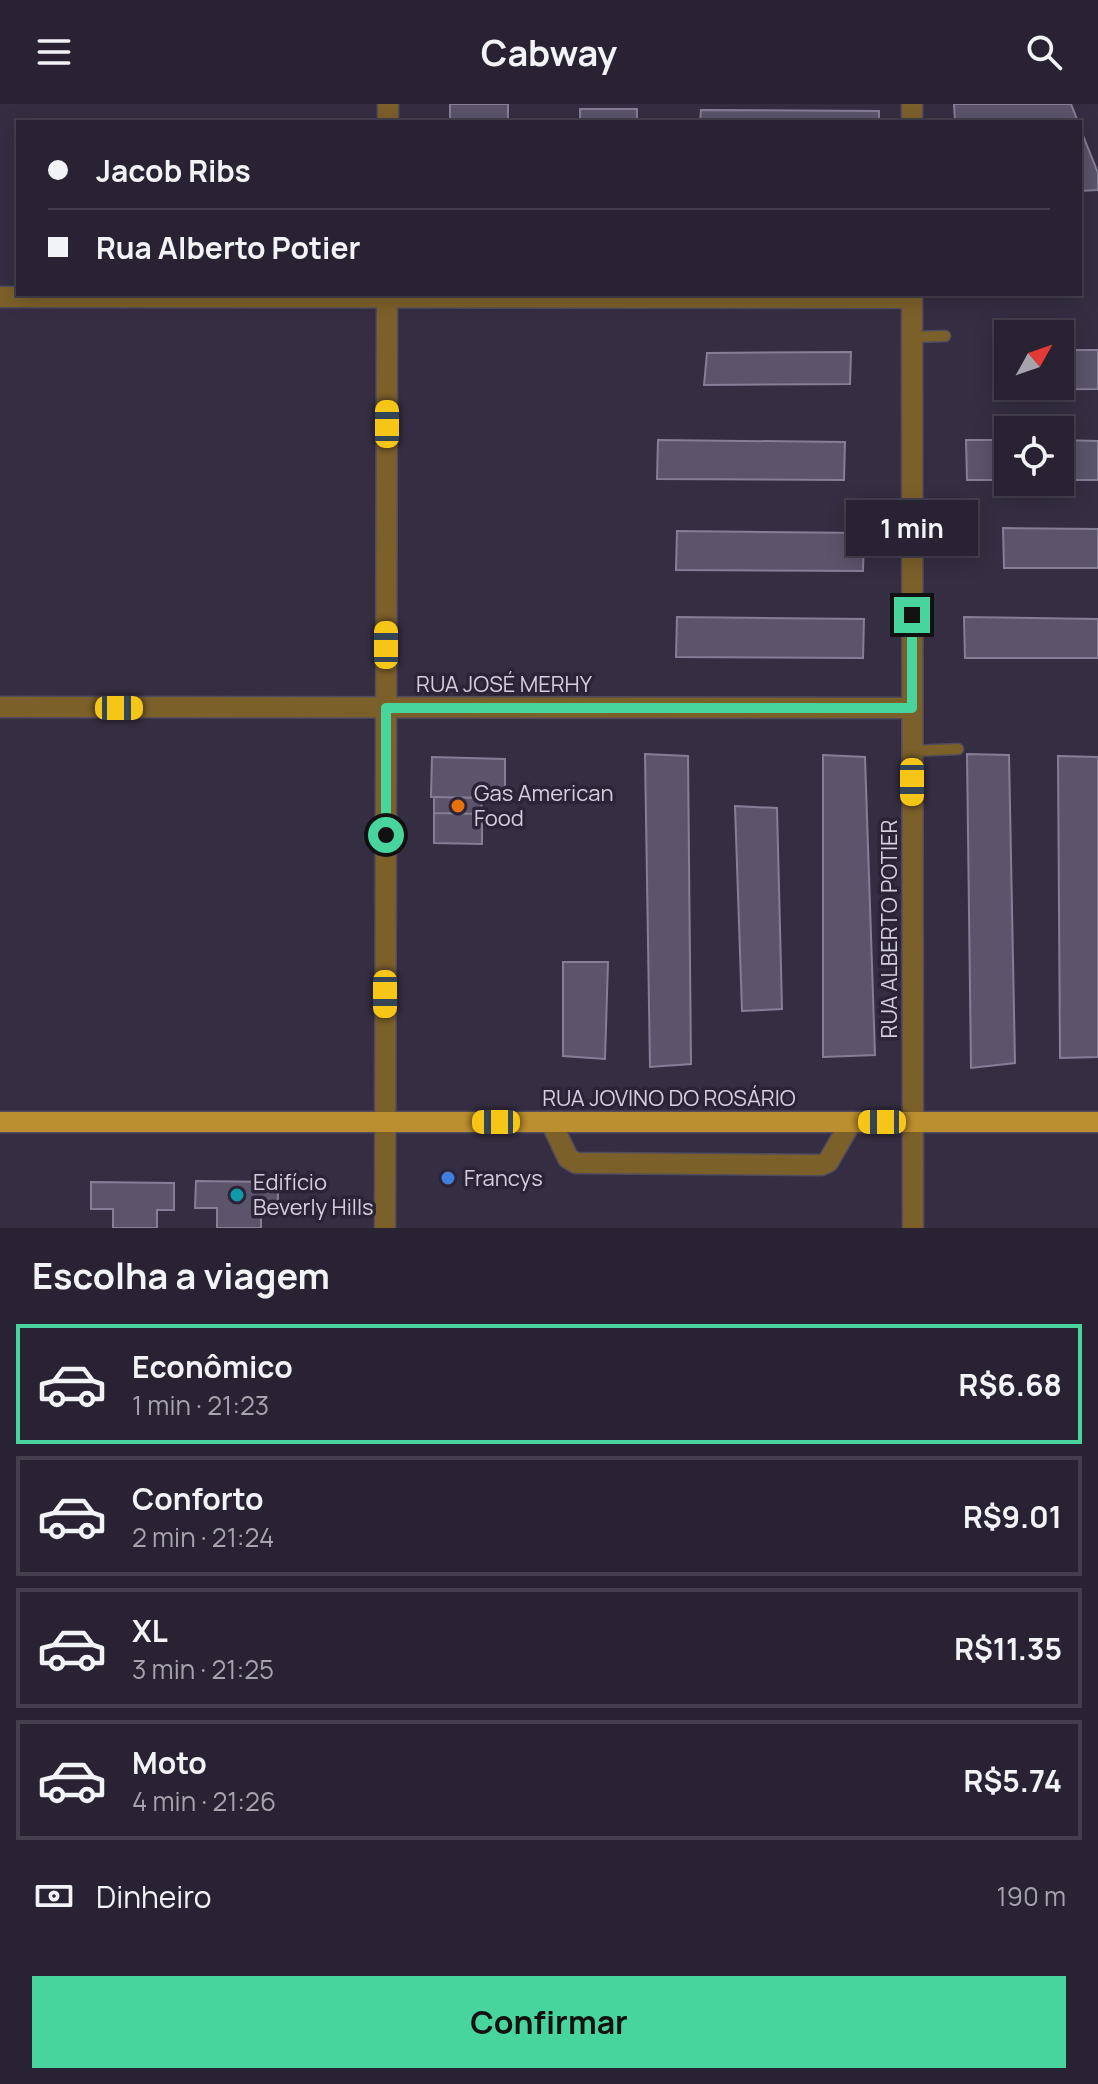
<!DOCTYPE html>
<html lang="pt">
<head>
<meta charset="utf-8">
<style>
	:root { --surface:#282232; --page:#342f3e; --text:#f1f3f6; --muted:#a5a4ac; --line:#443f4d; --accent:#48d49d }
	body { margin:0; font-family:Manrope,sans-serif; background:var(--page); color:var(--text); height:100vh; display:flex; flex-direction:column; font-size:30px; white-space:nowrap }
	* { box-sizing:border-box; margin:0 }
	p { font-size:26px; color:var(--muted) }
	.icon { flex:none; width:44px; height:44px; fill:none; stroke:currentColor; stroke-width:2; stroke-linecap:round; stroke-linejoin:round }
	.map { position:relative; height:1124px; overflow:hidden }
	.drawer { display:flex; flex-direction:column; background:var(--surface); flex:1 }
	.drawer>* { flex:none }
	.top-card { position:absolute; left:16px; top:16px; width:1066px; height:176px; border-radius:0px; box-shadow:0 4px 20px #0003,0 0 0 2px var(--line); display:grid; align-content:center; height:176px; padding:0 32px; background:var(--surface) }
	.needle { width:52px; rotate:50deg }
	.tools { position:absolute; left:994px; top:216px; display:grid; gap:16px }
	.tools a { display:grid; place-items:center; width:80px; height:80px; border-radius:0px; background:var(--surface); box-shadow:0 4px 20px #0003,0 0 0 2px var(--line); font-size:40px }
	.end { position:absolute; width:36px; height:36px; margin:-18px; border:10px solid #48d49d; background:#111; box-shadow:0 0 0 4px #111 }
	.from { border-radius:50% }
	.bubble { position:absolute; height:56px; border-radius:0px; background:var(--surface); box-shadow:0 4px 20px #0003,0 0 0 2px var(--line); font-size:26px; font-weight:700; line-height:56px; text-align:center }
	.car { position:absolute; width:24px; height:48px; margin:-24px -12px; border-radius:10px; box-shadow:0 0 6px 2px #0007; background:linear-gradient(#f5c518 24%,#345 0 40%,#f5c518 0 76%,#345 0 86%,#f5c518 0) }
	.top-card b { display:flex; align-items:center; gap:28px; height:76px; font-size:30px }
	.top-card b+b { border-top:2px solid var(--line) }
	.top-card i { width:20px; height:20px; background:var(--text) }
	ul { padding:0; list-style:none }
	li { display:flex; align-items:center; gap:24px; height:120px; margin:0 16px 12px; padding:0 16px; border:4px solid var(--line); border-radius:0px }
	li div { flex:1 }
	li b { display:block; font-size:30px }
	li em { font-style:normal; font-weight:700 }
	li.on { border-color:var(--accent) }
	li>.icon { width:72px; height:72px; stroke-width:1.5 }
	h2 { padding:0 32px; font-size:36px; line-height:96px }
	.pay { display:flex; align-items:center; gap:20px; height:88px; padding:0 32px; font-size:30px }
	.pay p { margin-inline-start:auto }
	.action { display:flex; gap:16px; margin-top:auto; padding:16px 32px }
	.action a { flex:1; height:92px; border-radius:0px; background:var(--accent); color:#111; font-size:32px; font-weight:700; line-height:92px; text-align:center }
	header { display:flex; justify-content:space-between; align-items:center; height:104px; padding:0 32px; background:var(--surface); font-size:36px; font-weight:700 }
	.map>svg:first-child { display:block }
	.building { fill:#5b546b; stroke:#857e97; stroke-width:2 }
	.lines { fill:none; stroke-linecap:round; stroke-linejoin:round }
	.service-casing { stroke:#514b5f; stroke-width:13 }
	.minor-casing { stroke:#514b5f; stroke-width:23 }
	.tertiary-casing { stroke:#514b5f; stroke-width:23 }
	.primary-casing { stroke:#514b5f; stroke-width:23 }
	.service { stroke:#7c602a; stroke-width:10 }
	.minor { stroke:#7c602a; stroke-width:20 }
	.tertiary { stroke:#7c602a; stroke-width:20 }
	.primary { stroke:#bb8e2f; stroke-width:20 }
	.route { stroke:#48d49d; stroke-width:10 }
	.food-dot { fill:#e8710a; stroke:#2b2438; stroke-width:3 }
	.shop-dot { fill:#3f7fe0; stroke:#2b2438; stroke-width:3 }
	.culture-dot { fill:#0f9aa8; stroke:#2b2438; stroke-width:3 }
	.labels { text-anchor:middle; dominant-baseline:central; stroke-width:7; stroke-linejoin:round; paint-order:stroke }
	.street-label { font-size:22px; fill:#d3cfdd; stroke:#2b2438 }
	.poi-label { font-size:22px; fill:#d3cfdd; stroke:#2b2438; text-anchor:start }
</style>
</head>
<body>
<header><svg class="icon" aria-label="menu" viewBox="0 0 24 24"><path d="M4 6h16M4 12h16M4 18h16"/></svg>Cabway<svg class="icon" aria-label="search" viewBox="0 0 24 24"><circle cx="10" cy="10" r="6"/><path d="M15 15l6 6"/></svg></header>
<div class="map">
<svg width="1098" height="1124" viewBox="0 0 1098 1124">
	<rect width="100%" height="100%" fill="#352e43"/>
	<path class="building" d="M450 0H508V18H450Z
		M954 0H1071L1078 18H955Z
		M580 5H637V18H580Z
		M701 6 879 7V18H700Z
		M1080 24 1098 69V86L1080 87Z
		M1003 246H1008V282H1060V246H1098V285L1004 286Z
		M851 248 850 280 704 281 707 249Z
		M658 336 845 338 844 376 657 375Z
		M966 336H1008V376H967Z
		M1060 336 1098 337V376H1060Z
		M1003 424 1098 425V464H1004Z
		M677 427 864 429 863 467 676 466Z
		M677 513 864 515 863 554 676 553Z
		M964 513 1098 515V554H965Z
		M645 650 688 652 691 960 650 963Z
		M967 650 1009 651 1015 959 971 964Z
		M823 651 865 653 875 951 823 953Z
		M1058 652 1098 653V953L1060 954Z
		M432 653 505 655V694L431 693Z
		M434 693 481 694 482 710 434 709Z
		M735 702 777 704 782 905 742 907Z
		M434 709 482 710V740L434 739Z
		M563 858H608L605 955 563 952Z
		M196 1077 278 1078V1105H261V1124H217V1104H195Z
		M91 1078 174 1079V1106H157V1124H113V1105H91Z"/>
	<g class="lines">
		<defs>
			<path id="service" d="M912 233 945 232
				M912 647 958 645"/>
			<path id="minor" d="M912 0V18
				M912 190 913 1124
				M0 193 912 194
				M0 603 912 604
				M551 1018 568 1054 576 1059 821 1061 828 1058 851 1018"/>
			<path id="tertiary" d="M388 18V0
				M385 1124 387 190"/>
			<path id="primary" d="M0 1018H1098"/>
		</defs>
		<use href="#service" class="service-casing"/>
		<use href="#minor" class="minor-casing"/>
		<use href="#tertiary" class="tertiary-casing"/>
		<use href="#primary" class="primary-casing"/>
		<use href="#service" class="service"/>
		<use href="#minor" class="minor"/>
		<use href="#tertiary" class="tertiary"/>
		<use href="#primary" class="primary"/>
	</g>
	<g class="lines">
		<path class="route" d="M386 731V604H912V511"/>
	</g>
	<circle class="food-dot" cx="458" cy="702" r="8"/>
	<circle class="shop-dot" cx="448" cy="1074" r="8"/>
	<circle class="culture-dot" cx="237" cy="1091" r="8"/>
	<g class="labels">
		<g class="street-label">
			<text x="504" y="580">RUA JOSÉ MERHY</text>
			<text transform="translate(889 825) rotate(-90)">RUA ALBERTO POTIER</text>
			<text x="669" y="994">RUA JOVINO DO ROSÁRIO</text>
		</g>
		<g class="poi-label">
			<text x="474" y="689">Gas American<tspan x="474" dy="25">Food</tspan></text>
			<text x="464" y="1074">Francys</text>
			<text x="253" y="1078">Edifício<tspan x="253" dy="25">Beverly Hills</tspan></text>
		</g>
	</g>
</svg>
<div class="tools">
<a><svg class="needle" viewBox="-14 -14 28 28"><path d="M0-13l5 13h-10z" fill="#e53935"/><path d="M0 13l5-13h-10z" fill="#a5a4ac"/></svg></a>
<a><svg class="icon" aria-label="locate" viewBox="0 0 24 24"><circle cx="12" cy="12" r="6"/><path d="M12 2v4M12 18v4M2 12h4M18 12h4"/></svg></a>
</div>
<i class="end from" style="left:386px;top:731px"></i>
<i class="end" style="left:912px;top:511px"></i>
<div class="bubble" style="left:846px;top:396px;width:132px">1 min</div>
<i class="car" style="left:387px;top:320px;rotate:0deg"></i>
<i class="car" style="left:386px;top:541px;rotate:0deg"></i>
<i class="car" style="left:119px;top:604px;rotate:90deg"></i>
<i class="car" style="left:912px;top:678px;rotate:180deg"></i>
<i class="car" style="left:385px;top:890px;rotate:180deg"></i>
<i class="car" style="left:496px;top:1018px;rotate:270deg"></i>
<i class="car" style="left:882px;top:1018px;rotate:270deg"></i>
<div class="top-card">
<b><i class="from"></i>Jacob Ribs</b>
<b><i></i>Rua Alberto Potier</b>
</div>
</div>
<section class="drawer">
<h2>Escolha a viagem</h2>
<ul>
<li class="on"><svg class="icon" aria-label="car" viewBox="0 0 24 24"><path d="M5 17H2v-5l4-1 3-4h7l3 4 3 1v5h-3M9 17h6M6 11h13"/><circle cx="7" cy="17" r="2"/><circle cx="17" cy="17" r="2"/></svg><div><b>Econômico</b><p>1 min · 21:23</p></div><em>R$6.68</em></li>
<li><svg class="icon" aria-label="car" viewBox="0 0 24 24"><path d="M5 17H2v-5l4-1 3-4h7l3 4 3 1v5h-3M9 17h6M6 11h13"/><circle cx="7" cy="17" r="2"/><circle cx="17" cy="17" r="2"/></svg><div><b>Conforto</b><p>2 min · 21:24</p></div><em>R$9.01</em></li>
<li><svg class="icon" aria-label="car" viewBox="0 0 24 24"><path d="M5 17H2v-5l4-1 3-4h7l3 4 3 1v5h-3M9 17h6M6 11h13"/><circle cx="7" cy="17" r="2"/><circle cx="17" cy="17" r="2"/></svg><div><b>XL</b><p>3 min · 21:25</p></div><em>R$11.35</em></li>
<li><svg class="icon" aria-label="car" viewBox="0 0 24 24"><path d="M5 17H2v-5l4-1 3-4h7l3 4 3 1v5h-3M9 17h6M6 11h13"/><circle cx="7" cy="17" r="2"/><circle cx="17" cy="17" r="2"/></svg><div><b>Moto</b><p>4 min · 21:26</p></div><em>R$5.74</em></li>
</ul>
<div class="pay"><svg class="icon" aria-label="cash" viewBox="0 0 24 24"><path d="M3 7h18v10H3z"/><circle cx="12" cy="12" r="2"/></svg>Dinheiro<p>190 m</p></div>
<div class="action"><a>Confirmar</a></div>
</section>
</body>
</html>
